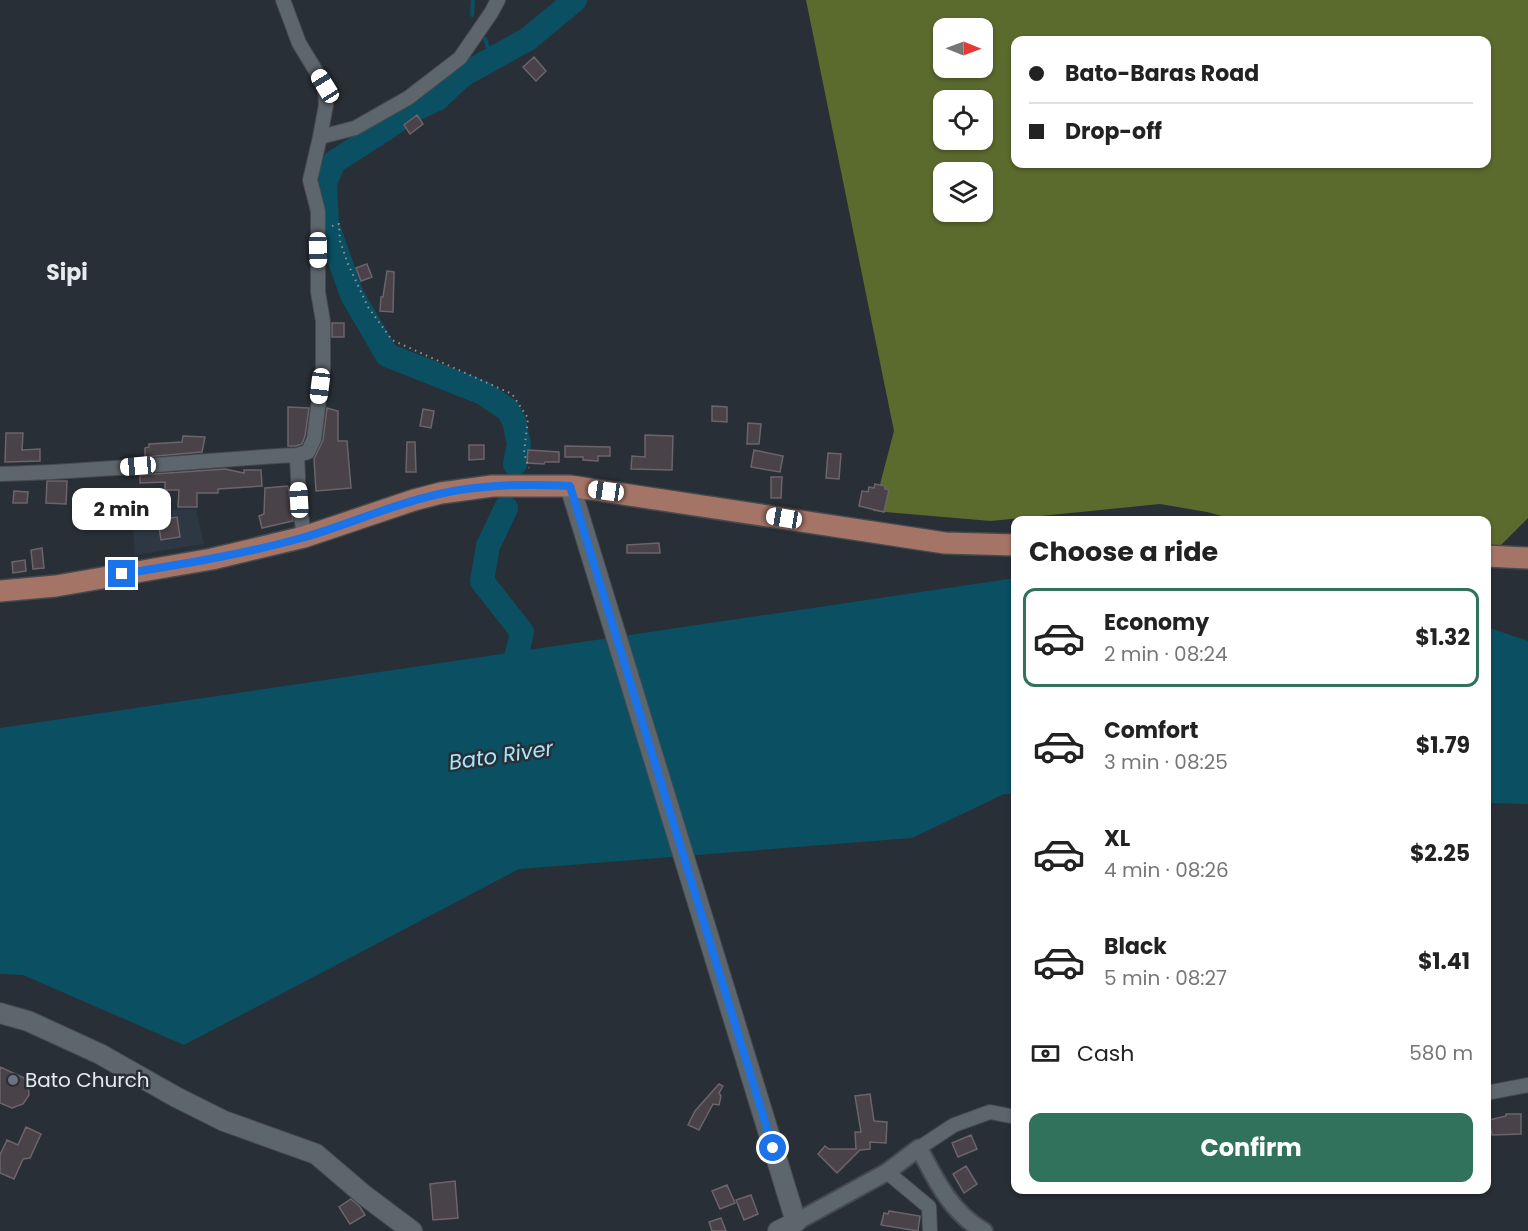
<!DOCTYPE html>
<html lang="en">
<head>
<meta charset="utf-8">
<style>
	:root { --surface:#fff; --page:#f6f6f6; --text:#222; --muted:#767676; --line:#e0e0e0; --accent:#30725c }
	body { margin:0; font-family:Poppins,sans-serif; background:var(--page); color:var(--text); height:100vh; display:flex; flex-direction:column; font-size:22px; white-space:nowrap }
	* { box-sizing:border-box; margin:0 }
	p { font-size:20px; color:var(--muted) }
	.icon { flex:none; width:33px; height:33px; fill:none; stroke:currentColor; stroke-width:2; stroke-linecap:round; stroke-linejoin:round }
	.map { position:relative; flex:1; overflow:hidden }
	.drawer { position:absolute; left:1011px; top:516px; width:480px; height:678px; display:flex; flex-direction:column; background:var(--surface); border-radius:12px; box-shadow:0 2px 4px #0004 }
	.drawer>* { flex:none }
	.banner { position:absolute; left:1011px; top:36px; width:480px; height:132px; border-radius:12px; box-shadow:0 2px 4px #0004; display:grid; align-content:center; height:132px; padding:0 18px; background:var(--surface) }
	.needle { width:39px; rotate:91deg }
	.buttons { position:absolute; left:933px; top:18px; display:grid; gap:12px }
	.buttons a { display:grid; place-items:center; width:60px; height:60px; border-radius:12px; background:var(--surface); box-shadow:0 2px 4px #0004; font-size:30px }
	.end { position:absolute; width:27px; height:27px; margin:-14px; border:8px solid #1a73e8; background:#fff; box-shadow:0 0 0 3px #fff }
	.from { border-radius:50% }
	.bubble { position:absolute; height:42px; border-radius:12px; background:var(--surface); box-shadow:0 2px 4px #0004; font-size:20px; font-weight:700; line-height:42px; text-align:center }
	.car { position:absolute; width:18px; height:36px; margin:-18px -9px; border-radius:8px; box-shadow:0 0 4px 2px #0007; background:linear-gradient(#fff 24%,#345 0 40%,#fff 0 76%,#345 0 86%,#fff 0) }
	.banner b { display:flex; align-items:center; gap:21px; height:57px; font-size:22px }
	.banner b+b { border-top:2px solid var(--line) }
	.banner i { width:15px; height:15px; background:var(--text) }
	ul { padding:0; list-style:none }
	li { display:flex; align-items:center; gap:18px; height:99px; margin:0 12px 9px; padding:0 6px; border:3px solid transparent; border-radius:12px }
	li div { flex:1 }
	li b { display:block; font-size:22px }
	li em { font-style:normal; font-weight:700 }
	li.current { border-color:var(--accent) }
	li>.icon { width:54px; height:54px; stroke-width:1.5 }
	h2 { padding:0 18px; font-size:27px; line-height:72px }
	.pay { display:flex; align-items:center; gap:15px; height:66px; padding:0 18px; font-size:22px }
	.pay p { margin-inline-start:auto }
	.cta { display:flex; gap:12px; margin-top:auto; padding:12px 18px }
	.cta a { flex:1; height:69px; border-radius:12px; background:var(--accent); color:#fff; font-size:24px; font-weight:700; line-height:69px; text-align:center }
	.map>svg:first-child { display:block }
	.built { fill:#2d3844 }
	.forest { fill:#5b6a2d; fill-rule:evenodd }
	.water { fill:#0a4f62 }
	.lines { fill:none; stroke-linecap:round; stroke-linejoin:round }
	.stream { stroke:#0a4f62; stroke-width:4 }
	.river { stroke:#0a4f62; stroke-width:24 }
	.building { fill:#494248; stroke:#6c646b; stroke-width:1.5 }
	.minor-casing { stroke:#454a4f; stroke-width:16 }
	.tertiary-casing { stroke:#454a4f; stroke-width:20 }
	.secondary-casing { stroke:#454a4f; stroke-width:22 }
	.primary-casing { stroke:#454a4f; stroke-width:24 }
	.path { stroke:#8e9499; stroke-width:2; stroke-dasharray:1.5 4.5; stroke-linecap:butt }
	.minor { stroke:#5e666d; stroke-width:14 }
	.tertiary { stroke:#5e666d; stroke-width:16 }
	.secondary { stroke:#5e666d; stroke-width:20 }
	.primary { stroke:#a47466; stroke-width:21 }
	.route { stroke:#1a73e8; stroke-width:8 }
	.worship-dot { fill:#6b7280; stroke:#292f36; stroke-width:2 }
	.labels { text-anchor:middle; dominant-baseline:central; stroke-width:5; stroke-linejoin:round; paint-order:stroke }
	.poi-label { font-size:20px; fill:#e5eaee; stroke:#292f36; text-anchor:start }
	.water-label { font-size:21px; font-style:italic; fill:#a8e6fd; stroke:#292f36 }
	.quarter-label { font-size:22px; font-weight:bold; fill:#e5eaee; stroke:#292f36 }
</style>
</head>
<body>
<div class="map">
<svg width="1528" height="1231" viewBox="0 0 1528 1231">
	<rect width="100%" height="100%" fill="#292f36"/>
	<path class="built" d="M196 509 204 544 135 555 132 512Z"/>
	<path class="forest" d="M806 0H1528V518L1487 559 1486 520H1237L1207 512 1160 504 991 521 873 511 894 431ZM944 28H982V68H944ZM1016 40H1486V164H1016ZM944 100H982V140H944ZM944 172H982V212H944Z"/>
	<path class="water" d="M1015 578V794H1004L912 838 519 869 184 1045 23 975 0 974V728Z
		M1487 627 1528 641V804L1487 803Z"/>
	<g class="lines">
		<path class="stream" d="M472 15 473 0
			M485 39 492 59"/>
		<path class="river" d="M515 464 519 444 514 421 508 410 483 393 387 355 352 295 327 224 325 183 334 162 384 130 409 112 437 99 463 75 528 39 575 0
			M506 508 488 546 482 581 522 632 510 684"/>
	</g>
	<path class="building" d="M534 57 546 71 536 81 523 67Z
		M417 115 423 124 410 134 404 125Z
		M367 264 372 277 361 281 356 268Z
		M387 271 394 272 393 312 380 311 381 297H383Z
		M332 323H344V337H332Z
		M712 406 727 407V422L712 421Z
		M288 407 309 408 305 436 302 444 296 446H288Z
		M327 408 338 411V441H347L351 488 316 491 314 459 323 440Z
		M423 409 434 411 431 428 420 426Z
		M748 423 761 424 759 444H747Z
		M6 433H23L22 450 40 449V461L5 462Z
		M645 435 673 436 672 470 631 469 632 456 645 457Z
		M183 436 205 437 202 452 145 457V448L149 447V444L182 442Z
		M407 442H415L416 472H406Z
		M469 445H484V459L469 460Z
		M565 446 610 447V456H598V461L583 460V457H565Z
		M528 450 559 452V462H545L544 464 527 463Z
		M754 450 783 456 780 472 751 467Z
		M828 453 841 454 839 479 826 478Z
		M225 469 244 473V470H261L262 486 218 489V493H197V507H178L179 490H165V482L140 483V475Z
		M771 477H782L781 498H771Z
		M47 481H67L66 504 46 503Z
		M875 484 885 486V489L889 490 884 512 859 506 862 491 868 492 869 487 874 488Z
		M288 486 293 521 262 528 259 516 264 514 265 488Z
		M14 491 28 492 27 503H13Z
		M177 517 180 537 161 540 158 520Z
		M659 543 660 553H627V545Z
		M42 548 44 568 33 569 31 550Z
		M25 560 26 571 13 573 12 562Z
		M0 1067 24 1078 28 1082 29 1095 23 1104 12 1108 0 1103Z
		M719 1084 723 1086 719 1093 721 1096 719 1105 713 1104 699 1130 688 1125 695 1111Z
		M870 1094 874 1121 887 1122 886 1143 870 1142V1149L860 1150 837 1173 818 1154 825 1146 829 1149H856L855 1132H861L855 1096Z
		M1506 1114H1521V1134L1492 1135 1489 1120 1506 1116Z
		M26 1127 41 1134 30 1158 23 1159 14 1179 0 1173V1155L7 1140 18 1145Z
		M971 1135 977 1149 958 1157 952 1143Z
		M966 1166 977 1184 964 1193 953 1174Z
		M455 1181 458 1218 433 1220 430 1184Z
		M727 1185 735 1203 720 1209 712 1191Z
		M751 1195 758 1214 744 1220 736 1200Z
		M351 1199 360 1207 365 1215 350 1224 339 1207Z
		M889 1211 920 1216 918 1231 881 1225 884 1213 888 1214Z
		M721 1218 726 1231H712L709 1222Z"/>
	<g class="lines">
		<defs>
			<path id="minor" d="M283 0 299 43 325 86 326 105 320 137
				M0 474C99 472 198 460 297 455
				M304 537 299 500 297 455 308 452 314 439 323 368V321L318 292V211L310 180 320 137 355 128 408 98 460 58 491 13 498 0
				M1486 1093 1528 1085
				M919 1148 954 1125 990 1112 1016 1117
				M887 1172 929 1207 930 1231"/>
			<path id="tertiary" d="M796 1222 887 1172 919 1148C935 1179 952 1214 984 1231"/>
			<path id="secondary" d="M570 486 796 1222 778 1231
				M0 1013 28 1021 100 1054 176 1097 224 1121 316 1154 364 1195 412 1231"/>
			<path id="primary" d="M1486 556 1528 558
				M0 591 56 586 212 559 304 537 414 500 441 493 492 486H570L945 543 1016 545"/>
		</defs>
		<use href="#minor" class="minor-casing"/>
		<use href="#tertiary" class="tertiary-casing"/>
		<use href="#secondary" class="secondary-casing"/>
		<use href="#primary" class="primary-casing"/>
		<path class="path" d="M332 226 339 224 340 241 348 264 368 307 392 340 512 394 528 418 524 453 529 468"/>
		<use href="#minor" class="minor"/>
		<use href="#tertiary" class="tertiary"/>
		<use href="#secondary" class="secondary"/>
		<use href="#primary" class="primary"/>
	</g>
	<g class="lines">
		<path class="route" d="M122 574C183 564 245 554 305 537 350 524 393 504 439 494 482 484 527 484 570 486L773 1148"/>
	</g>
	<circle class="worship-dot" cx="13" cy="1080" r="6"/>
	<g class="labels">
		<g class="poi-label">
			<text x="25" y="1080">Bato Church</text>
		</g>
		<g class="water-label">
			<text transform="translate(501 755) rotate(-8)">Bato River</text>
		</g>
		<g class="quarter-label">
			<text x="67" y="272">Sipi</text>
		</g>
	</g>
</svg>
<div class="buttons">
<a><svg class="needle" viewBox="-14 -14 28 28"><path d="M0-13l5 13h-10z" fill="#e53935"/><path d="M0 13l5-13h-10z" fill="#767676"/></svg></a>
<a><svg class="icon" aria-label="locate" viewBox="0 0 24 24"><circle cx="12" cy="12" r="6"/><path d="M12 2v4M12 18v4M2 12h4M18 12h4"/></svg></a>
<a><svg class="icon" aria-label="layers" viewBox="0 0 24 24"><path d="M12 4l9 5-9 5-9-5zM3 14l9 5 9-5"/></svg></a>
</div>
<i class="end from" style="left:773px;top:1148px"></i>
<i class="end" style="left:122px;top:574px"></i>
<div class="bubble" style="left:72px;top:488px;width:99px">2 min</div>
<i class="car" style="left:325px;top:86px;rotate:328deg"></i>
<i class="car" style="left:318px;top:250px;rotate:179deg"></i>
<i class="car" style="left:320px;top:386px;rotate:187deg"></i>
<i class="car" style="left:138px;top:466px;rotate:265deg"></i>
<i class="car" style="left:606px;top:491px;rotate:278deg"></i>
<i class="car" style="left:299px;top:500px;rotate:357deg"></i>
<i class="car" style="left:784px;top:518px;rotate:279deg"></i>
<div class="banner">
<b><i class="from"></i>Bato-Baras Road</b>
<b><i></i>Drop-off</b>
</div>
<section class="drawer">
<h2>Choose a ride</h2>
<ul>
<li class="current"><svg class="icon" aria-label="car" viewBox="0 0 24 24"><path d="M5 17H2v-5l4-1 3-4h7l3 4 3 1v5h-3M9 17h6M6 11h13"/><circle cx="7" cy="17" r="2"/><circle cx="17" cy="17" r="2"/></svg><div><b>Economy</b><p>2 min · 08:24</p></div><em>$1.32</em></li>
<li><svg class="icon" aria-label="car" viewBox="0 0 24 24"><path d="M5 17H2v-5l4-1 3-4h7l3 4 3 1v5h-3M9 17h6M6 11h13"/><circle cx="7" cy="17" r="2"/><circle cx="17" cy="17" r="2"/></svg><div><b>Comfort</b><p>3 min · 08:25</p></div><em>$1.79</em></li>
<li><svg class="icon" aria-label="car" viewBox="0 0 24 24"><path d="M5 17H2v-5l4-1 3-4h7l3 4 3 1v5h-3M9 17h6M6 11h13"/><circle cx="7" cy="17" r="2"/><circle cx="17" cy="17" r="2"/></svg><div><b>XL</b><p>4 min · 08:26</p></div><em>$2.25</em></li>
<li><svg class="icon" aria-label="car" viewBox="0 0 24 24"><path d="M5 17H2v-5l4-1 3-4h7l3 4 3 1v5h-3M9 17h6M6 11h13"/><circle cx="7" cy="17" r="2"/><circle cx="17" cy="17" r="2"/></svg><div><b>Black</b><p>5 min · 08:27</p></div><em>$1.41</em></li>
</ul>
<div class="pay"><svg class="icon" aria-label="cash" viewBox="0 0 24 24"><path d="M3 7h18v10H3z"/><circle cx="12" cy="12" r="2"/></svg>Cash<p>580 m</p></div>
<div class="cta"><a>Confirm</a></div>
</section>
</div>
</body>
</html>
